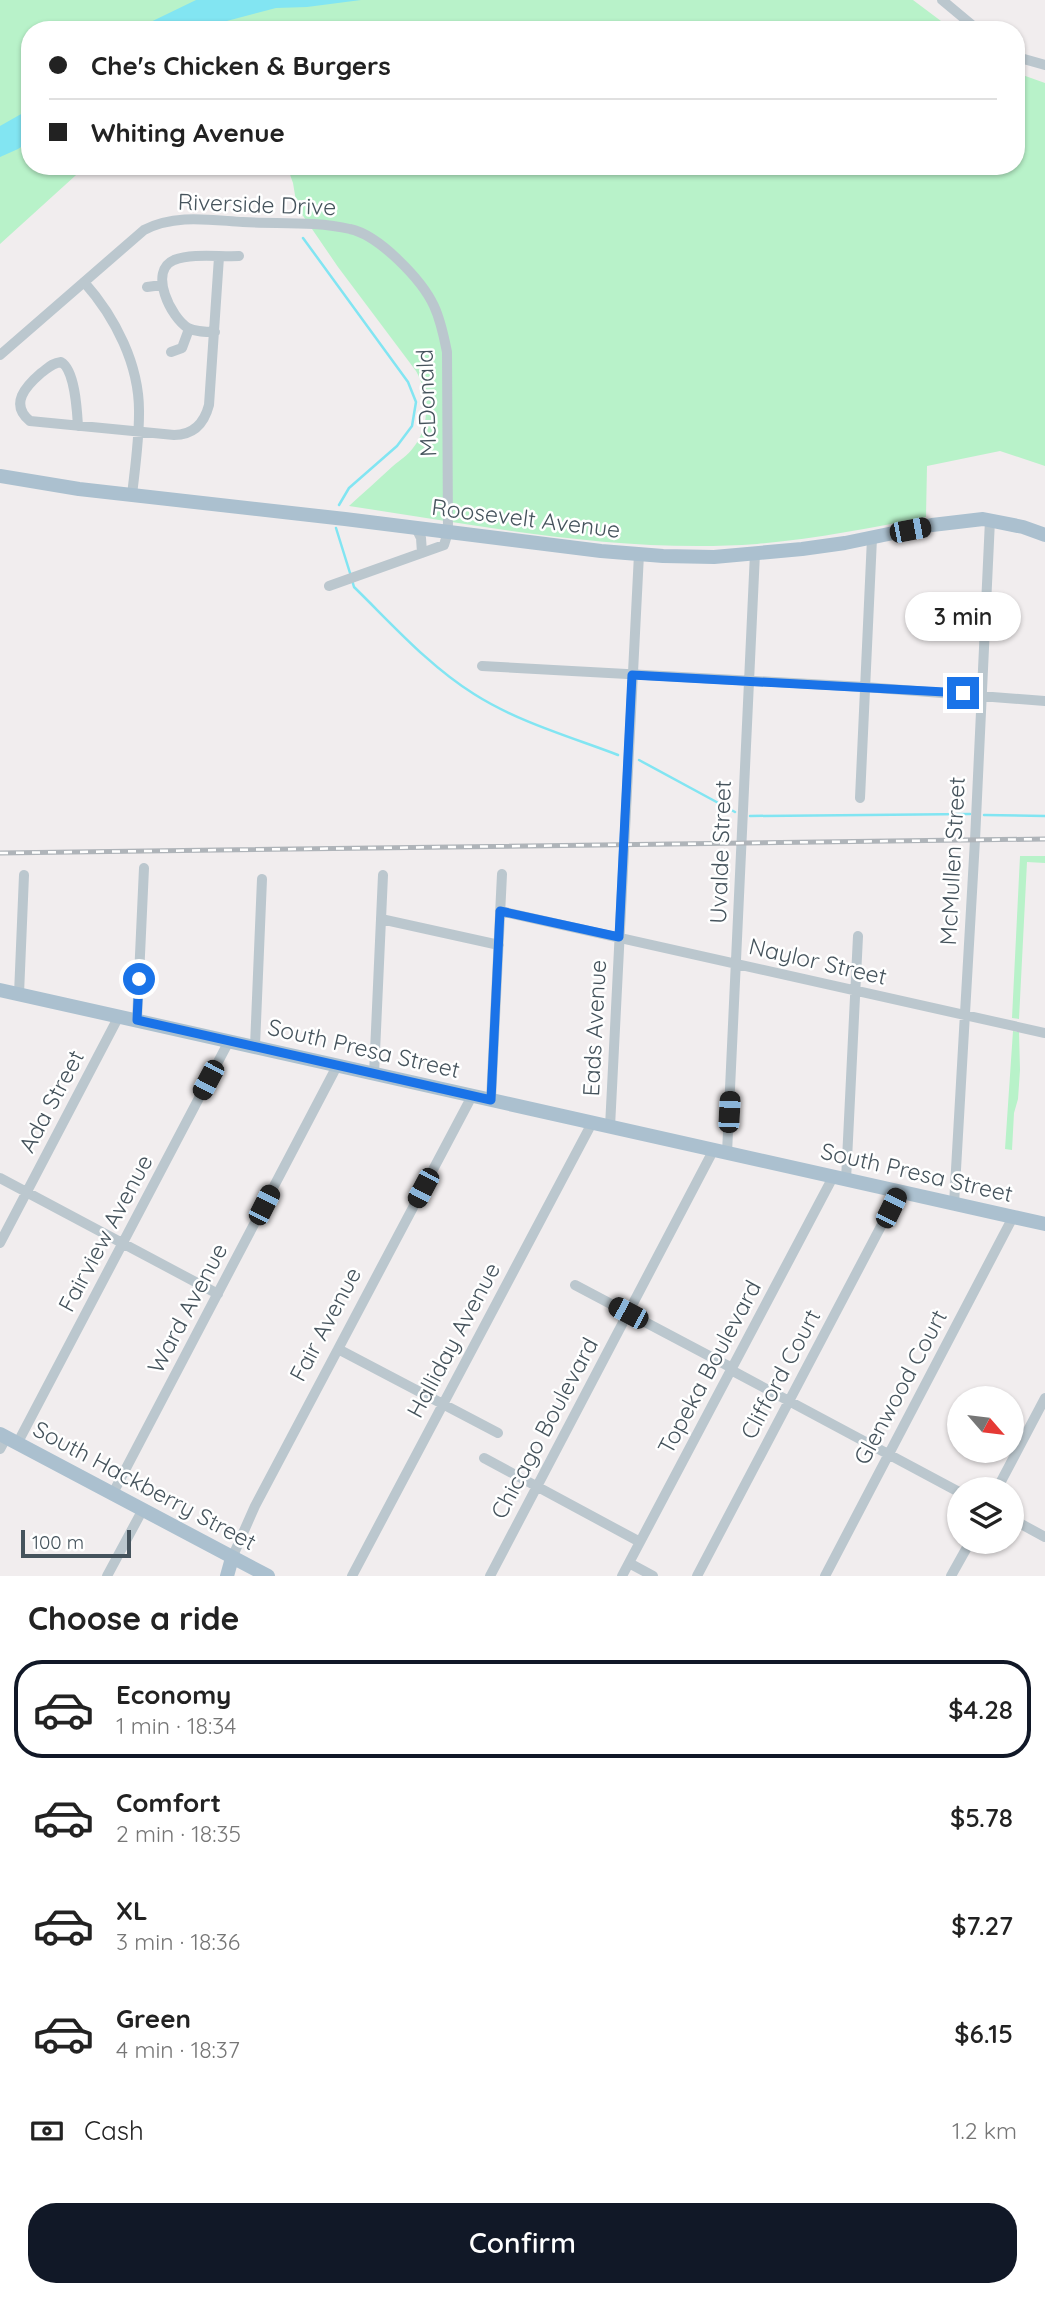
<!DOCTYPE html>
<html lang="en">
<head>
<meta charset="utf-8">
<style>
	:root { --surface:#fff; --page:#f6f6f6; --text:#222; --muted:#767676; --line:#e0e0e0; --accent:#111827 }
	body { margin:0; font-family:Quicksand,sans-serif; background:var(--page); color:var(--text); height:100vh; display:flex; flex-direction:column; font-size:26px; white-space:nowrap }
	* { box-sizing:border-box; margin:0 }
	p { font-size:23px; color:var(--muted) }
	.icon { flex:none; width:38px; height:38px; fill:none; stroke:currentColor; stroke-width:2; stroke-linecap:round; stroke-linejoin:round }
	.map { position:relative; height:1576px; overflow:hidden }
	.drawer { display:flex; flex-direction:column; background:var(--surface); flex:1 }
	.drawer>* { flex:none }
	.hud { position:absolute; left:21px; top:21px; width:1004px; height:154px; border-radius:28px; box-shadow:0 2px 5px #0004; display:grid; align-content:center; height:154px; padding:0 28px; background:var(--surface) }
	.needle { width:46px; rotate:118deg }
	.fabs { position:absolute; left:947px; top:1386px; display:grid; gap:14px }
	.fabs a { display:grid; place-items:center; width:77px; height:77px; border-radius:50%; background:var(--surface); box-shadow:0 2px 5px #0004; font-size:35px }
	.scale { position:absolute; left:21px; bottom:18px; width:110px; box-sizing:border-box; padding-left:7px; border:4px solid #45535c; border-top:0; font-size:19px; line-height:24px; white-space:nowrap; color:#45535c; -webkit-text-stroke:5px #fff; paint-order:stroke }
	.end { position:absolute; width:32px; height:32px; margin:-16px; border:9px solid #1a73e8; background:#fff; box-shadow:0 0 0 4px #fff }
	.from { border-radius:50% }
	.bubble { position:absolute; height:49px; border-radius:24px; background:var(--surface); box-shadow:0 2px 5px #0004; font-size:23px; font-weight:600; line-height:49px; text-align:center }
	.car { position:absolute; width:21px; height:42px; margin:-21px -10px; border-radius:9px; box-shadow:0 0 5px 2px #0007; background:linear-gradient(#222 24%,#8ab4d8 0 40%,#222 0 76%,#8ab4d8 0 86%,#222 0) }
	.hud b { display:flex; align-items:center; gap:24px; height:66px; font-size:26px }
	.hud b+b { border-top:2px solid var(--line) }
	.hud i { width:18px; height:18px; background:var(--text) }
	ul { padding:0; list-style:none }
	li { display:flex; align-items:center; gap:21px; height:98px; margin:0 14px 10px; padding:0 14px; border:4px solid transparent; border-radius:28px }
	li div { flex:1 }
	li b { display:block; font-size:26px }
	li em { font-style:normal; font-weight:600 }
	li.active { border-color:var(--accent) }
	li>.icon { width:63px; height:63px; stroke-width:1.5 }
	h2 { padding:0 28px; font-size:32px; line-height:84px }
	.pay { display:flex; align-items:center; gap:18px; height:77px; padding:0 28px; font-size:26px }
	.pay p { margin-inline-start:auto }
	.action { display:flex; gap:14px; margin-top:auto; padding:14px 28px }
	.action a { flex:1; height:80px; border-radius:28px; background:var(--accent); color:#fff; font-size:28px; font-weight:600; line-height:80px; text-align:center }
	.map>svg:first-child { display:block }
	.green { fill:#b8f2c9 }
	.water { fill:#82e5f2 }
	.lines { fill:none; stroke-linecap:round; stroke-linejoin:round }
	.stream { stroke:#82e5f2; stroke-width:2.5 }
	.minor { stroke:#bbc7ce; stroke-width:10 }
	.major { stroke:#abc0cf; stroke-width:14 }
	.rail-casing { stroke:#afb4b9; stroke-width:5 }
	.rail { stroke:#fff; stroke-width:2.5; stroke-dasharray:8; stroke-linecap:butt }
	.route { stroke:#1a73e8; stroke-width:9 }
	.labels { text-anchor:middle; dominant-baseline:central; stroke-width:5; stroke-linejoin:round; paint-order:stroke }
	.street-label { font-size:23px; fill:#45535c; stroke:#fff }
</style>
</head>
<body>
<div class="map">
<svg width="1045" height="1576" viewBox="0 0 1045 1576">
	<rect width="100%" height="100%" fill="#f1edee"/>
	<path class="green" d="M0 0H913L953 30H30V166H86L0 244Z
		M1017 73 1045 83V466L1000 451 927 466 926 517C871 528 814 539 757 544 621 554 483 526 349 506 363 493 378 480 393 466 400 460 408 455 413 448 431 426 429 394 416 371L338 267 297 207 293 183 287 166H1017Z
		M1020 856H1045V863L1027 862 1019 1019 1012 1018Z
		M1013 1031 1019 1032 1020 1070 1018 1099 1014 1113 1012 1150 1005 1149Z"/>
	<path class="water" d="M196 0H361L307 7 276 8 204 27V30H134Z
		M30 109V141L18 149 0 157V126Z"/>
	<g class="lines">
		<path class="stream" d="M303 238 408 382 416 402 412 426 397 446 349 488 339 505
			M336 528 350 573
			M352 580 354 587C392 624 429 666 474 694 518 722 571 737 618 755
			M639 760 735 812
			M984 815 1045 816
			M750 816 970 814"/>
		<path class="minor" d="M942 0 978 30
			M1017 57 1045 65
			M84 282C115 317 140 365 139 414 139 441 135 468 132 495
			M147 287 162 285
			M215 332C205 332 196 332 188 328 171 318 148 271 174 260 193 253 219 257 239 256
			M171 352 182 348 189 329
			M0 355 144 230C175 214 209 220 243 222 278 224 316 221 350 229 379 235 422 280 434 306 441 321 444 337 447 352L448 532 444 545 329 586
			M78 426C77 410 75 370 61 362 52 363 48 368 41 373 26 386 9 404 30 421L174 435C193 435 204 424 209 405L219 257
			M416 528 421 538 422 553
			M482 666 865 687 1045 701
			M860 798 872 538
			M500 911 1045 1033
			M381 919 499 945
			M19 994 24 875
			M137 1020 144 868
			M255 1046 262 879
			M374 1074 383 875
			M491 1100 502 874
			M610 1127 639 554
			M727 1153 755 553
			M0 1178 218 1294
			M846 1180 858 936
			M954 1204 975 840 990 520
			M0 1243 119 1016
			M575 1285 732 1368
			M338 1349 498 1433
			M731 1370 959 1492
			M17 1444 229 1041
			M0 1449 6 1438
			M484 1458 640 1542
			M997 1489 1045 1398
			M112 1495 337 1066
			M1012 1519 1045 1537
			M232 1558 255 1506 472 1096
			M629 1563 653 1576
			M107 1576 142 1511
			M352 1576 592 1123
			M490 1576 713 1151
			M622 1576 833 1177
			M697 1576 899 1192
			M825 1576 1013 1217
			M951 1576 970 1542"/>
		<path class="major" d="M0 476 79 489 345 519 601 551 663 556 714 557 802 549 845 543 932 525 983 519 1023 527 1045 535
			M0 990 1045 1224
			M0 1434 268 1576
			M227 1576 232 1558"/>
		<defs>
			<path id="rail" d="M0 853 1045 839"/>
		</defs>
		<use href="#rail" class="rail-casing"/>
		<use href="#rail" class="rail"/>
	</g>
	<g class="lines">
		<path class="route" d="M139 979 137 1020 491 1100 500 911 619 937 632 675 963 693"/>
	</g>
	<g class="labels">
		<g class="street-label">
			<text transform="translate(257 204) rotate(2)">Riverside Drive</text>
			<text transform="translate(426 403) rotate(-92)">McDonald</text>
			<text transform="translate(526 518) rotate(7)">Roosevelt Avenue</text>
			<text transform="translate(720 852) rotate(-88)">Uvalde Street</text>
			<text transform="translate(952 861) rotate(-87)">McMullen Street</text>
			<text transform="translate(818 961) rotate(13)">Naylor Street</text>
			<text transform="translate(594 1028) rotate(-87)">Eads Avenue</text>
			<text transform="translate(364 1048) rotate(13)">South Presa Street</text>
			<text transform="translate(51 1101) rotate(-62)">Ada Street</text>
			<text transform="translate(917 1172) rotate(13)">South Presa Street</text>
			<text transform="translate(105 1233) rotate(-62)">Fairview Avenue</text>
			<text transform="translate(187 1308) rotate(-62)">Ward Avenue</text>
			<text transform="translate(325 1324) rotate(-62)">Fair Avenue</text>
			<text transform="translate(453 1340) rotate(-62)">Halliday Avenue</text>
			<text transform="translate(709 1367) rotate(-62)">Topeka Boulevard</text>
			<text transform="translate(780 1374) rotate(-62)">Clifford Court</text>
			<text transform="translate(900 1387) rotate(-62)">Glenwood Court</text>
			<text transform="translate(544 1428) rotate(-62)">Chicago Boulevard</text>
			<text transform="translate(145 1485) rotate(28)">South Hackberry Street</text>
		</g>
	</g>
</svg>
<div class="fabs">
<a><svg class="needle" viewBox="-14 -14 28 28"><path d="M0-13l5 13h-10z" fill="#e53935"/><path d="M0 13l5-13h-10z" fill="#767676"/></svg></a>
<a><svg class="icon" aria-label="layers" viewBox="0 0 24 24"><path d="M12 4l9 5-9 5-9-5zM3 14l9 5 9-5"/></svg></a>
</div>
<div class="scale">100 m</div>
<i class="end from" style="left:139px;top:979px"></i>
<i class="end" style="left:963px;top:693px"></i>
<div class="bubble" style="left:905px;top:592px;width:116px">3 min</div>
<i class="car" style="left:910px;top:530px;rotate:79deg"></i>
<i class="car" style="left:208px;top:1080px;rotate:208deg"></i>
<i class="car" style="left:729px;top:1112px;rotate:3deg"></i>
<i class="car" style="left:423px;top:1188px;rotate:208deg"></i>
<i class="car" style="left:264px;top:1205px;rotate:27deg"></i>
<i class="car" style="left:891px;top:1208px;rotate:26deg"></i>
<i class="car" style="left:628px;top:1313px;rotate:298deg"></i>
<div class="hud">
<b><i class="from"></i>Che's Chicken &amp; Burgers</b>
<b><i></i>Whiting Avenue</b>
</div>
</div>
<section class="drawer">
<h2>Choose a ride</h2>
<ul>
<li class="active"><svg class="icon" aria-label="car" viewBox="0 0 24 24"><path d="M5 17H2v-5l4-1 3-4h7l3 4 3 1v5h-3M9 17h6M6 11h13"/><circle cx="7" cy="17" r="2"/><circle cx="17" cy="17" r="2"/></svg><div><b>Economy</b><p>1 min · 18:34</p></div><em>$4.28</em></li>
<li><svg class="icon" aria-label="car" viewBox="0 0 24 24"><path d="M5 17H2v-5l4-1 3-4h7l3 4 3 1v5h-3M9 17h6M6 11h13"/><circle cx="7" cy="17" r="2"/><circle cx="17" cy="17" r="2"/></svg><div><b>Comfort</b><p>2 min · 18:35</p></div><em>$5.78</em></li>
<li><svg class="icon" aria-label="car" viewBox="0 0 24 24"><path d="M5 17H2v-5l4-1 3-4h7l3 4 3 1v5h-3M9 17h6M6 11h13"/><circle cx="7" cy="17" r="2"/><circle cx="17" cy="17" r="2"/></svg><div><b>XL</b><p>3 min · 18:36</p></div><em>$7.27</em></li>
<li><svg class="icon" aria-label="car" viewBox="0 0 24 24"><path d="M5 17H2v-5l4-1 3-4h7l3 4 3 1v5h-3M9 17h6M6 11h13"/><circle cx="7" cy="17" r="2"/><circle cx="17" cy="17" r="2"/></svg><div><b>Green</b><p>4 min · 18:37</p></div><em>$6.15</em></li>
</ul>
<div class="pay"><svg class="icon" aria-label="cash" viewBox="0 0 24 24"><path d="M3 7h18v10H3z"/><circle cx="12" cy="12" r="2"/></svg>Cash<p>1.2 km</p></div>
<div class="action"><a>Confirm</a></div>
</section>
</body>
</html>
